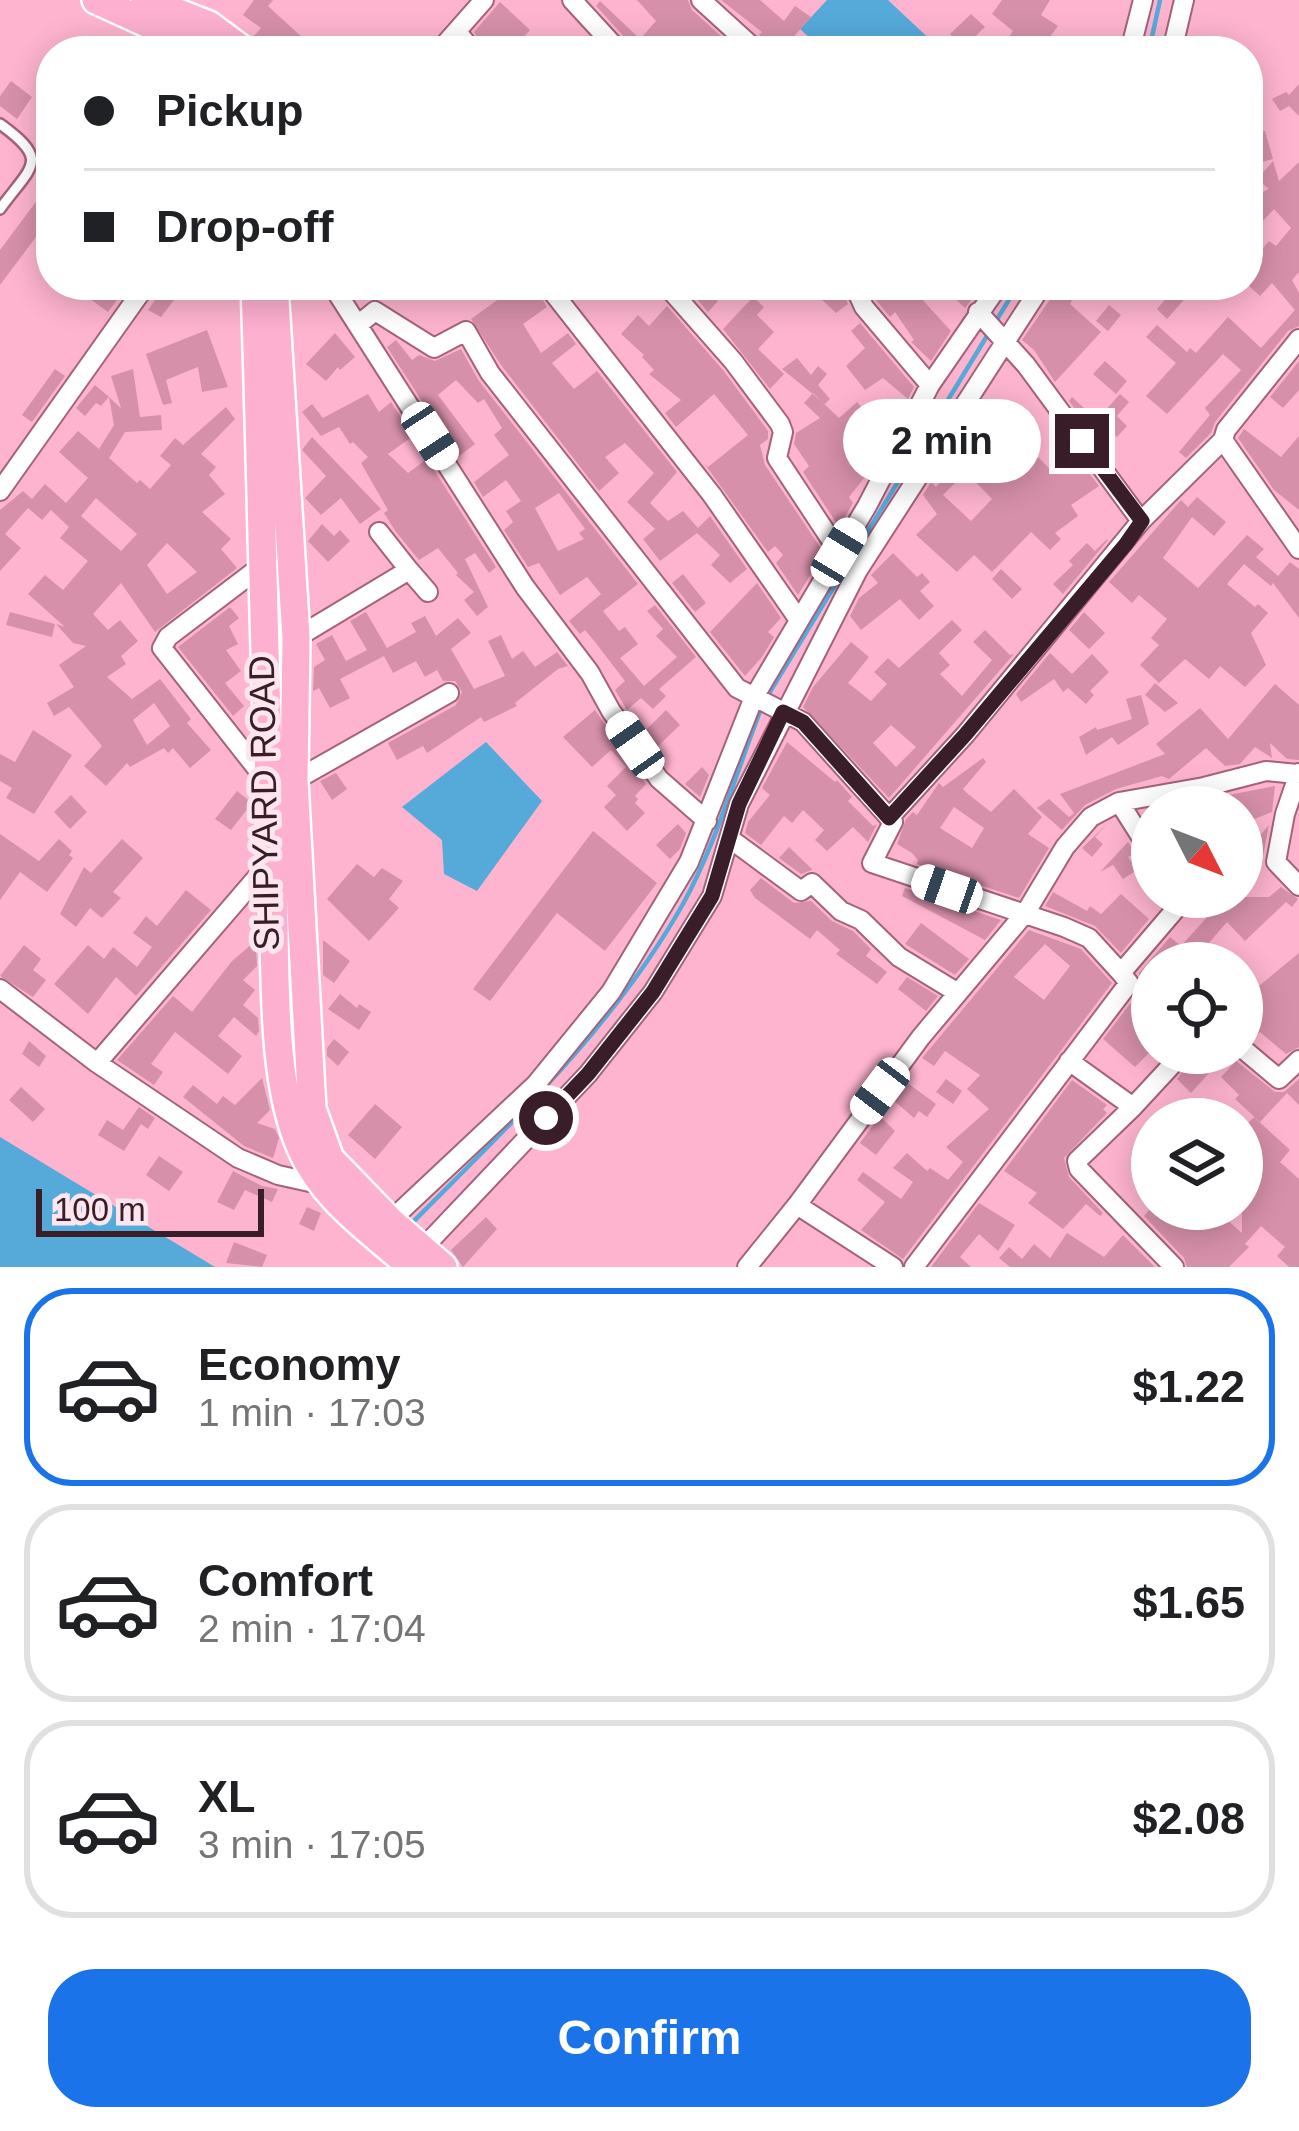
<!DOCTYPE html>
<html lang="en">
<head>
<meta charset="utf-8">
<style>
	:root { --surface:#fff; --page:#f2f2f2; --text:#202124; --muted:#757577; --line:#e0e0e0; --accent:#1a73e8 }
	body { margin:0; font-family:Helvetica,sans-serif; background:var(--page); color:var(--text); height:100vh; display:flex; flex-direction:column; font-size:45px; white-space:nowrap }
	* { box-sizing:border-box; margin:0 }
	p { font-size:39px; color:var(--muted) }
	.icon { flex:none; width:66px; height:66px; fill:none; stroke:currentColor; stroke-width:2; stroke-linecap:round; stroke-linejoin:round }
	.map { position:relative; height:1267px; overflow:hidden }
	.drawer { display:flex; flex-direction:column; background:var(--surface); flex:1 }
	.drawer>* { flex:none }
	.top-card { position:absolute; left:36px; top:36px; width:1227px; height:264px; border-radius:48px; box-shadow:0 6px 30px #0003; display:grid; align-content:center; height:264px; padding:0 48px; background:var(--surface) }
	.needle { width:78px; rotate:132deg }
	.buttons { position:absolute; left:1131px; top:786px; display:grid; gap:24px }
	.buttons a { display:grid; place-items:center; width:132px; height:132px; border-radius:50%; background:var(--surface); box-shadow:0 6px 30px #0003; font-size:60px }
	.scale { position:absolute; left:36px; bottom:30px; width:228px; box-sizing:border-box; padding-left:12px; border:6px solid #391e29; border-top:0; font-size:33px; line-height:42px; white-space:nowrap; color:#391e29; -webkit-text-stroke:9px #fee6ee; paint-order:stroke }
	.end { position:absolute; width:54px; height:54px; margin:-27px; border:15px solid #391e29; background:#fff; box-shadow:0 0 0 6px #fff }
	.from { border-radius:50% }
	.bubble { position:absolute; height:84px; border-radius:42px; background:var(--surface); box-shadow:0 6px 30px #0003; font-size:39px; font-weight:700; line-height:84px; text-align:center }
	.car { position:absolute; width:36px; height:72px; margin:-36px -18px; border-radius:15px; box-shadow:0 0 9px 3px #0007; background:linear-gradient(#fff 24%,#345 0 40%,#fff 0 76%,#345 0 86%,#fff 0) }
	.top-card b { display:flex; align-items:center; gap:42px; height:114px; font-size:45px }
	.top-card b+b { border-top:3px solid var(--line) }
	.top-card i { width:30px; height:30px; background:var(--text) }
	ul { padding:21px 0 0; list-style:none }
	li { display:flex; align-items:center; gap:36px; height:198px; margin:0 24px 18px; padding:0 24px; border:6px solid var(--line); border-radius:48px }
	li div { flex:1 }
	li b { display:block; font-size:45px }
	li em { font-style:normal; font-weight:700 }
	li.on { border-color:var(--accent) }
	li>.icon { width:108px; height:108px; stroke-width:1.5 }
	.button { display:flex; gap:24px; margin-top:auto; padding:24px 48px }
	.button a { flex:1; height:138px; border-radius:48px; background:var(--accent); color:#fff; font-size:48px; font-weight:700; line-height:138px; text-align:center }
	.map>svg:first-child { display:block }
	.water { fill:#55aada }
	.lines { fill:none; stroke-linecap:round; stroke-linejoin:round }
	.stream { stroke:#55aada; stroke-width:4.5 }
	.building { fill:#d790aa; fill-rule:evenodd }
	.service-casing { stroke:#a4627b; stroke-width:14 }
	.minor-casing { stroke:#a4627b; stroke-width:22 }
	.primary-casing { stroke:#fff; stroke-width:32 }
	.service { stroke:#fff; stroke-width:9 }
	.minor { stroke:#fff; stroke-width:18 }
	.primary { stroke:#fdb0d0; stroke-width:27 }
	.route { stroke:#391e29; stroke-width:15 }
	.labels { text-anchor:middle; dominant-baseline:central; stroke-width:10; stroke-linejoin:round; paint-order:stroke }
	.street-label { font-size:36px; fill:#391e29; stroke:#fee6ee }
</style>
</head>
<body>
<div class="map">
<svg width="1299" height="1267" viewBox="0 0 1299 1267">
	<rect width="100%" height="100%" fill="#feb4cf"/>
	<path class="water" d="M827 0H888L937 46 933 51H824L800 29Z
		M486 742 542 801 477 891 444 874 442 840 402 807Z
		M0 1137 215 1267H0Z"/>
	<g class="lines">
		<path class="stream" d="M1149 51 1160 0
			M996 321 1018 285
			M768 695 990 331
			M412 1223C511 1123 613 1028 683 904 716 844 736 773 761 709"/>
	</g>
	<path class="building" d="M254 0H273L268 6 317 51H264L254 36 261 28 243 15Z
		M637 0H688L692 10 722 37 717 43 725 51H632L629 42 596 6 600 1 640 39 656 21Z
		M721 0H760L784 21 795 6 811 17 781 51H770L759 35 762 32Z
		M1002 0H1050L1041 15 1058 26 1039 51H1000L1013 31 992 14Z
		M500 2 530 30 511 51H486L474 32Z
		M971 14 985 27 963 48 950 34Z
		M11 81 32 97 17 119 0 106V96Z
		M1299 84V116L1289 106 1280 111 1272 99 1286 92 1289 95Z
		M1265 131 1273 159 1248 166V133Z
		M1273 161 1279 181 1299 162V272L1292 280 1299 293V326L1288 331 1215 422 1211 433 1186 458 1179 452 1210 415 1205 408 1241 370 1223 354 1167 414 1146 396 1176 363 1146 337 1157 325 1187 352 1190 348 1196 353 1228 317 1261 348 1295 310 1272 283 1260 296 1248 285V266L1269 241 1276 246 1291 228 1274 209 1260 224 1248 212V199L1269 189 1257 179Z
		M38 199 51 208V217L0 285V250Z
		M71 285H119L123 292 108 312Z
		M518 285H534L547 307 523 324 541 353 568 333 576 344 552 363 574 389 597 371 677 472 650 503 668 521 683 511 698 528 710 516 747 569 730 583 711 565 720 555 697 533 660 561 643 539 655 529 627 502 654 473 625 443 605 457 619 473 599 491 501 365 471 319Z
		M695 285 718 301 708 312 690 291Z
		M872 285 883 293 891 285H909L951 331 931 361 911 342 914 340 895 312 890 317 876 300Z
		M941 285H983L965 308Z
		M1060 285H1080L1070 304 1101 332 1055 382 1034 350 1022 340Z
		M1160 285H1197L1167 319 1157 309 1170 294Z
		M841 286 848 304 836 313 817 295 825 287 832 293Z
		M160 293 174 300 161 317 148 310Z
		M753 297 764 307 757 315 774 332 758 349 784 374 770 389 723 329Z
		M1109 305 1121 315 1108 331 1096 321Z
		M667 306 723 370 768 431V439L760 445 765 465 824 553 798 595 776 563 783 555 775 546 768 552 704 463 708 467 748 435 714 394 676 427 665 413 681 400 649 374 654 370 642 357 644 355 621 334 638 315 649 326Z
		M860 323 914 387 908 399 883 378 865 390 846 366 865 348 851 331Z
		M207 330 228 387 202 392 198 367 166 380 172 403 163 405 146 354Z
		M335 333 355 357 340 370 338 367 326 381 306 364Z
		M396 340 412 360 419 355 435 361 461 349 479 381 638 584 603 611 619 631 625 627 638 644 620 658 644 686 677 657 656 636 663 629 647 611 655 605 696 657 659 689 666 696 653 709 641 698 627 710 615 690 625 681 595 642 585 630 580 634 569 621 601 594 587 577 560 595 539 563 528 567 504 530 513 522 506 511 521 501 506 480 483 497 474 482 509 455 494 435 502 428 484 399 478 403 456 380 438 395 475 444 458 457 387 347ZM559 493 585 529 579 533 584 539 558 551 535 508Z
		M797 358 811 375 818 366 827 374 818 385 830 399 825 404 782 369Z
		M1105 361 1127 381 1116 394 1093 374Z
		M1299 361V390L1283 408 1270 397Z
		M55 369 65 376 32 422 22 415Z
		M133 369 140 417 161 415 162 430 125 432 109 458 137 483 140 480 150 489 171 465 160 456 175 438 183 445 226 407 235 419 201 454 216 467 209 475 225 494 202 512 231 539 221 549 237 568 155 632 121 583 93 614 108 630 120 620 138 641 121 656 126 664 107 677 132 699 160 679 191 719 187 723 211 750 190 768 173 748 168 753 164 748 130 767 127 763 106 786 84 766 102 746 69 707 54 716 47 703 74 687 59 665 86 646 73 643 56 624 65 627 28 594 45 575 63 590 88 561 60 538 69 527 51 510 42 520 28 508 5 534 21 548 0 571V510L23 491 32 499 45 484 66 503 88 478 59 452 78 431 99 449 114 425 109 397 121 408 111 376ZM96 498 137 534 121 551 81 516ZM167 543 197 572 167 594 147 565ZM154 703 170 726 147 745 133 720Z
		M95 385 109 397 101 406 96 403 85 416 76 408Z
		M813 393 839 418 857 402 888 437 869 472 849 497 853 503 839 527 803 472 809 466 794 444 796 433 820 418 804 403Z
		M368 394 379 412 391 402 413 436 388 454 408 473 427 459 496 567 489 573 475 553 465 559 488 607 477 616 464 600 474 592 456 575 458 573 438 548 419 560 396 532 384 513 388 510 361 463 368 457 353 442 350 444 339 427 321 436 302 412 312 404 323 418Z
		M1120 394 1129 402 1117 416 1127 426 1117 437 1112 433 1102 445 1069 401 1072 397 1097 420Z
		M985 406 1003 425 986 445 991 451 988 454 1012 478 1035 454 1052 471 1072 451 1099 486 1071 505 1078 516 1055 533 1061 539 1050 550 1031 532 992 572 974 555 957 572 916 535 937 514 923 495 931 482 936 487 961 461 951 451ZM966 472 992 499 971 521 943 495Z
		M1244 429 1281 457 1299 436V510L1274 490 1238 438Z
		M312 437 381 509 360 524 341 498 321 515 305 498 326 476 302 450Z
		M1197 497 1226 522 1214 536 1192 517 1163 558 1198 588 1247 535 1264 549 1256 557 1278 576 1290 562 1299 569V618L1273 583 1271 586 1244 564 1227 584 1255 607 1258 604 1268 613 1251 633 1266 665 1245 687 1220 666 1209 679 1185 659 1159 683 1140 665 1159 645 1151 638 1167 619 1139 595 1132 603 1109 582 1181 500 1188 507Z
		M322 524 334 536 340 530 350 541 328 562 308 541Z
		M1107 539 1108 540 1063 594 1053 584 1073 565 1069 561 1087 543 1095 551Z
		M893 553 917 577 922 573 930 582 920 591 934 606 919 620 900 599 861 630 850 616 859 598 878 583 871 575Z
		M1001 569 1022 589 1012 599 992 579Z
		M683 574 706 603 695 612 672 583Z
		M757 583 781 618 768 632 774 637 762 657 745 676 710 632Z
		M230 607 239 618 229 626 238 644 226 650 241 671 225 683 244 706 233 716 178 647Z
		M10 612 55 624 52 637 6 625Z
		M366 612 387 648 416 632 411 623 425 616 436 636 458 618 471 633 451 649 474 689 505 676 488 641 501 635 512 659 523 651 535 667 557 652 568 666 558 669 515 703 517 706 484 722 481 717 427 753 423 746 397 760 388 743 456 705 462 692 455 681H443L437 670 425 677 416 661 393 673 384 656 340 679 350 698 330 708 319 688 313 691 314 667 325 660 316 644 332 635 346 661 367 650 350 621Z
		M1084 612 1105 633 1089 649 1069 630Z
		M952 620 962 630 939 653 950 665 940 674 962 696 992 660 973 642 985 630 1010 655 1014 654 889 798 803 707 813 687 851 642 869 657 848 683 871 701 887 684 874 672 888 658 899 668ZM891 725 916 747 896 767 873 743Z
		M1050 653 1072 674 1092 654 1109 672 1090 691 1094 695 1086 704 1068 688 1063 692 1054 679 1021 702 1016 694Z
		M1155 683 1178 703 1165 712 1145 695Z
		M1275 684 1299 705V760L1287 759 1270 743 1272 758 1255 747 1240 764 1225 766 1206 748 1169 779 1162 776 1116 789 1085 805 1062 830 1037 808 1049 799 1069 817 1074 813 1060 794 1165 754 1156 744 1200 708 1228 739Z
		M1141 695 1149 724 1118 745 1112 737 1086 755 1079 737 1096 727 1097 730 1132 719 1126 699Z
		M595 710 646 784 635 796 638 799 635 803 645 813 627 831 604 807 616 795 607 786 626 767 611 750 592 767 563 737Z
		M666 710 680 725 655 749 643 733Z
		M33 730 72 755 34 814 6 798 12 788 0 781V754L15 762Z
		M787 742 835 782 837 780 852 797 848 801 873 826 877 824 868 842 853 827 827 851 815 840 824 830 803 810 792 823 784 816 761 845 745 833 748 822 770 795 762 788Z
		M983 758 986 762 963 789 968 794 991 812 1014 789 1042 817 1028 834 1049 848 1019 898 917 864 918 860 912 853 897 844 906 819 913 812 917 815 939 783 943 787ZM954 807 984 828 972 848 940 828Z
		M702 767 709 775 700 797 685 784Z
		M336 773 347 789 332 800 320 781Z
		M1275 786 1272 812 1242 824V807H1197L1224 796Z
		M237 791 252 803 231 830 215 819Z
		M71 795 87 812 70 829 54 812Z
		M1109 822 1095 837 1103 844 1092 857 1082 848Z
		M678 824 686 833 680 849 670 859 656 845Z
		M1269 825 1263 856 1242 857V856Z
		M593 831 657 883 605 951 557 913 490 1001 473 989Z
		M0 834 39 861 59 839 72 851 69 855 73 858 47 892 20 872 0 900Z
		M122 839 143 858 113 892 121 898 102 918 90 908 76 927 60 914 84 867 91 873Z
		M1128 842 1136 853 1128 857 1137 870 1123 879 1113 865 1100 872Z
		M789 847 812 869V870L801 874 779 858Z
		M357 864 374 877 382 868 403 881 389 899 399 908 369 941 327 899Z
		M761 878 794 903 811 901 832 921 853 931 871 949 866 956 887 972 877 984 836 954 840 950 817 930 810 939 755 898 750 890Z
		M1281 887 1298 899 1292 907 1286 902 1245 941 1227 922 1201 952 1213 963H1152V976L1141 989 1139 973 1170 937 1181 946 1210 914 1198 903 1199 897H1269Z
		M905 888 1001 920 985 940 902 896Z
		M186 890 211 910 136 996 116 977 88 1014 54 984 88 945 104 959 113 947 137 967 152 947 133 933 146 916 157 926Z
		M1053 892 1087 911 1090 906 1101 914 1121 894 1149 919 1121 953 1095 926 1045 906Z
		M921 923 969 959 955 975 905 944Z
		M1029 930 1081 949 1112 983 903 1259 861 1230 885 1202 857 1180 863 1172 901 1199 913 1182 893 1168 907 1153 927 1171 930 1168 948 1180 963 1162 946 1147 989 1109 967 1089 980 1075 945 1051 934 1066 922 1058ZM1045 944 1070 966 1044 1000 1014 977Z
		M323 940 350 961 334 983 323 975Z
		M252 944 256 948 257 966 243 980 255 990 243 1005 258 1018 259 1031 256 1036 234 1017 218 1036 242 1056 228 1074 175 1032 151 1064 163 1072 154 1085 117 1060 173 996 192 1012 232 961Z
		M24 945 41 959 33 970 46 980 33 997 0 976Z
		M1299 953V1047L1286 1054 1260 1032 1253 1040 1242 1033V987L1249 994Z
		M907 977 938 996 926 1011 898 989Z
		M340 994 357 1008 359 1004 371 1012 359 1030 328 1009Z
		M1133 1000 1152 1016V1050L1135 1067 1103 1039Z
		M334 1039 349 1052 338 1066 327 1056V1048Z
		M29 1041 46 1056 39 1067 22 1054Z
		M1196 1053H1205L1217 1064 1191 1093 1177 1079Z
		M1236 1061 1275 1092H1284L1299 1079V1105L1287 1093 1260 1122 1235 1099 1239 1095 1221 1077Z
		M262 1078 270 1110 257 1123 275 1129 279 1138 273 1158 244 1146 183 1097 193 1085 217 1104 223 1096 235 1105Z
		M946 1079 962 1091 953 1104 936 1092Z
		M1072 1080 1107 1105 1103 1109 1107 1113 1064 1158 1069 1177 1103 1213 1100 1216 1086 1204 1063 1229 1028 1203 1037 1193 1004 1171Z
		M905 1081 936 1104 927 1117 919 1111 914 1118 892 1099Z
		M21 1087 45 1109 33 1122 9 1100Z
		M375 1104 402 1127 375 1159 348 1135Z
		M139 1107 155 1118 148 1129 141 1124 124 1151 98 1135 107 1120 123 1130Z
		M880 1116 895 1131 876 1155 860 1143Z
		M1254 1117 1290 1150 1280 1162 1299 1179V1267H1289L1277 1256 1285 1247 1261 1226 1245 1244 1249 1247 1229 1267H1187L1184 1258 1144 1216 1150 1209H1214L1242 1233V1165L1256 1149 1242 1136V1130Z
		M159 1156 183 1172 169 1191 146 1175Z
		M233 1171 262 1186 278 1189 272 1202 245 1190 234 1210 217 1202Z
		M979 1203 1015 1225 998 1251 979 1234 960 1257 971 1267H931Z
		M307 1207 321 1213 314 1231 299 1224Z
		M486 1217 497 1229 463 1267 451 1250Z
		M1067 1233 1104 1257 1123 1235 1155 1267H1010L999 1258 1009 1247 1022 1259 1034 1244 1050 1258Z
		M234 1242 267 1255 262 1267 226 1263Z"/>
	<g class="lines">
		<defs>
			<path id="service" d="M0 124C51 161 32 165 0 209"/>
			<path id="minor" d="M572 0 619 51
				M701 0 757 51
				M457 32 473 51
				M439 51 484 0
				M1130 51 1143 0
				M1172 51 1184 0
				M332 285 525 587 590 673 611 711 659 779 707 821
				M547 285 712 495 799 620
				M666 285 733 361 780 424 783 432 777 458 839 552
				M854 285 864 307 930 385
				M978 312 1026 365 1141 521
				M359 324 375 311 434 348 466 331 490 373 737 688 803 722 893 822 872 863 1064 927 1089 938 1121 973
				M1223 440 1299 549
				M0 491 146 285
				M379 532 409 570
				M264 564 168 637 162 648 269 784
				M296 638 409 570 428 592
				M1299 773 1285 814 1276 862 1299 886
				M294 781 449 693
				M1119 802 1152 854
				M889 818 965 735 1141 521 1223 440 1226 430 1299 339
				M729 838 801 891 812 883 841 911 861 920 899 957 958 993
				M0 989 97 1063 238 1158 278 1175 323 1185
				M1242 1048 1279 1079 1299 1060
				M1069 1061 1133 1107 1183 1053
				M97 1063 271 861
				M1133 1107 1077 1161 1079 1169 1174 1267
				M797 1205 893 1267
				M390 1221 536 1084 611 992 689 862 754 697 867 506 930 385 999 285
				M423 1248 588 1074 653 992 712 896 739 804 858 570 1042 285
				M747 1267 797 1205 921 1037 1026 912 1065 847 1091 817 1119 802 1204 787 1266 771 1297 774
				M914 1267 1129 983 1121 973 1186 897"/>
			<path id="primary" d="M96 0 208 51
				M145 0 209 25 244 51
				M255 285C262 485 264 686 273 886 276 963 270 1078 301 1148 322 1198 372 1232 412 1267
				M274 285 296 638 294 781 312 1109 330 1159 390 1221 443 1267"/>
		</defs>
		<use href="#service" class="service-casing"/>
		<use href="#minor" class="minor-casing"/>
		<use href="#primary" class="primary-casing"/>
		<use href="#service" class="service"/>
		<use href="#minor" class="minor"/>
		<use href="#primary" class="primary"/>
	</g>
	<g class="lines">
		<path class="route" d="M546 1118 588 1074 653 992 712 896 739 804 783 712 803 722 889 818 965 735 1126 544 1142 521 1082 441"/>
	</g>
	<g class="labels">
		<g class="street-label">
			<text transform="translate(264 803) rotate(-91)">SHIPYARD ROAD</text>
		</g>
	</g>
</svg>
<div class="buttons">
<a><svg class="needle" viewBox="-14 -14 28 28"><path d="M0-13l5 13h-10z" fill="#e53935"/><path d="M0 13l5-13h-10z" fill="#757577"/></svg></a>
<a><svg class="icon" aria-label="locate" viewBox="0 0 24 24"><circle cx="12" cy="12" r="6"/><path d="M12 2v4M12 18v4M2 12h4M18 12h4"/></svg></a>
<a><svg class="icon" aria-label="layers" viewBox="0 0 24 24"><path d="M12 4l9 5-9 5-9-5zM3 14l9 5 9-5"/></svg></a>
</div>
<div class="scale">100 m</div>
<i class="end from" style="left:546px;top:1118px"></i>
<i class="end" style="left:1082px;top:441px"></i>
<div class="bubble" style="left:843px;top:399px;width:198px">2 min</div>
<i class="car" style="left:430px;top:436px;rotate:147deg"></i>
<i class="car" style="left:839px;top:552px;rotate:31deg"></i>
<i class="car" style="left:635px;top:745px;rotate:325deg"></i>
<i class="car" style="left:947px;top:889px;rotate:289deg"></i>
<i class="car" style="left:880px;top:1091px;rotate:217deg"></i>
<div class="top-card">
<b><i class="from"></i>Pickup</b>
<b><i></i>Drop-off</b>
</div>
</div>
<section class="drawer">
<ul>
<li class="on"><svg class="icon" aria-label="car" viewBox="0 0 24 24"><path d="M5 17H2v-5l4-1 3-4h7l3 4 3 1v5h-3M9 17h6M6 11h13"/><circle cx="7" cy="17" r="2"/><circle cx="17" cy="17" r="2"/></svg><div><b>Economy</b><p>1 min · 17:03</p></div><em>$1.22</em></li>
<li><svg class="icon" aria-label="car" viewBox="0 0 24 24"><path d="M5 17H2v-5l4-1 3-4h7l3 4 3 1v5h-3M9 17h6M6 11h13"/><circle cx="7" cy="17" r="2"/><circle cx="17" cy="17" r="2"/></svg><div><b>Comfort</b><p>2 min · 17:04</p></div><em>$1.65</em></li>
<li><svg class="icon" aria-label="car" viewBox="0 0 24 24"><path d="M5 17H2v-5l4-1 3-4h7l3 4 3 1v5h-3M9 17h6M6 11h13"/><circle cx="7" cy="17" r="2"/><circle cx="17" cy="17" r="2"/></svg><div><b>XL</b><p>3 min · 17:05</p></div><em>$2.08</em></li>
</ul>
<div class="button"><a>Confirm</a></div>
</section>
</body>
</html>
